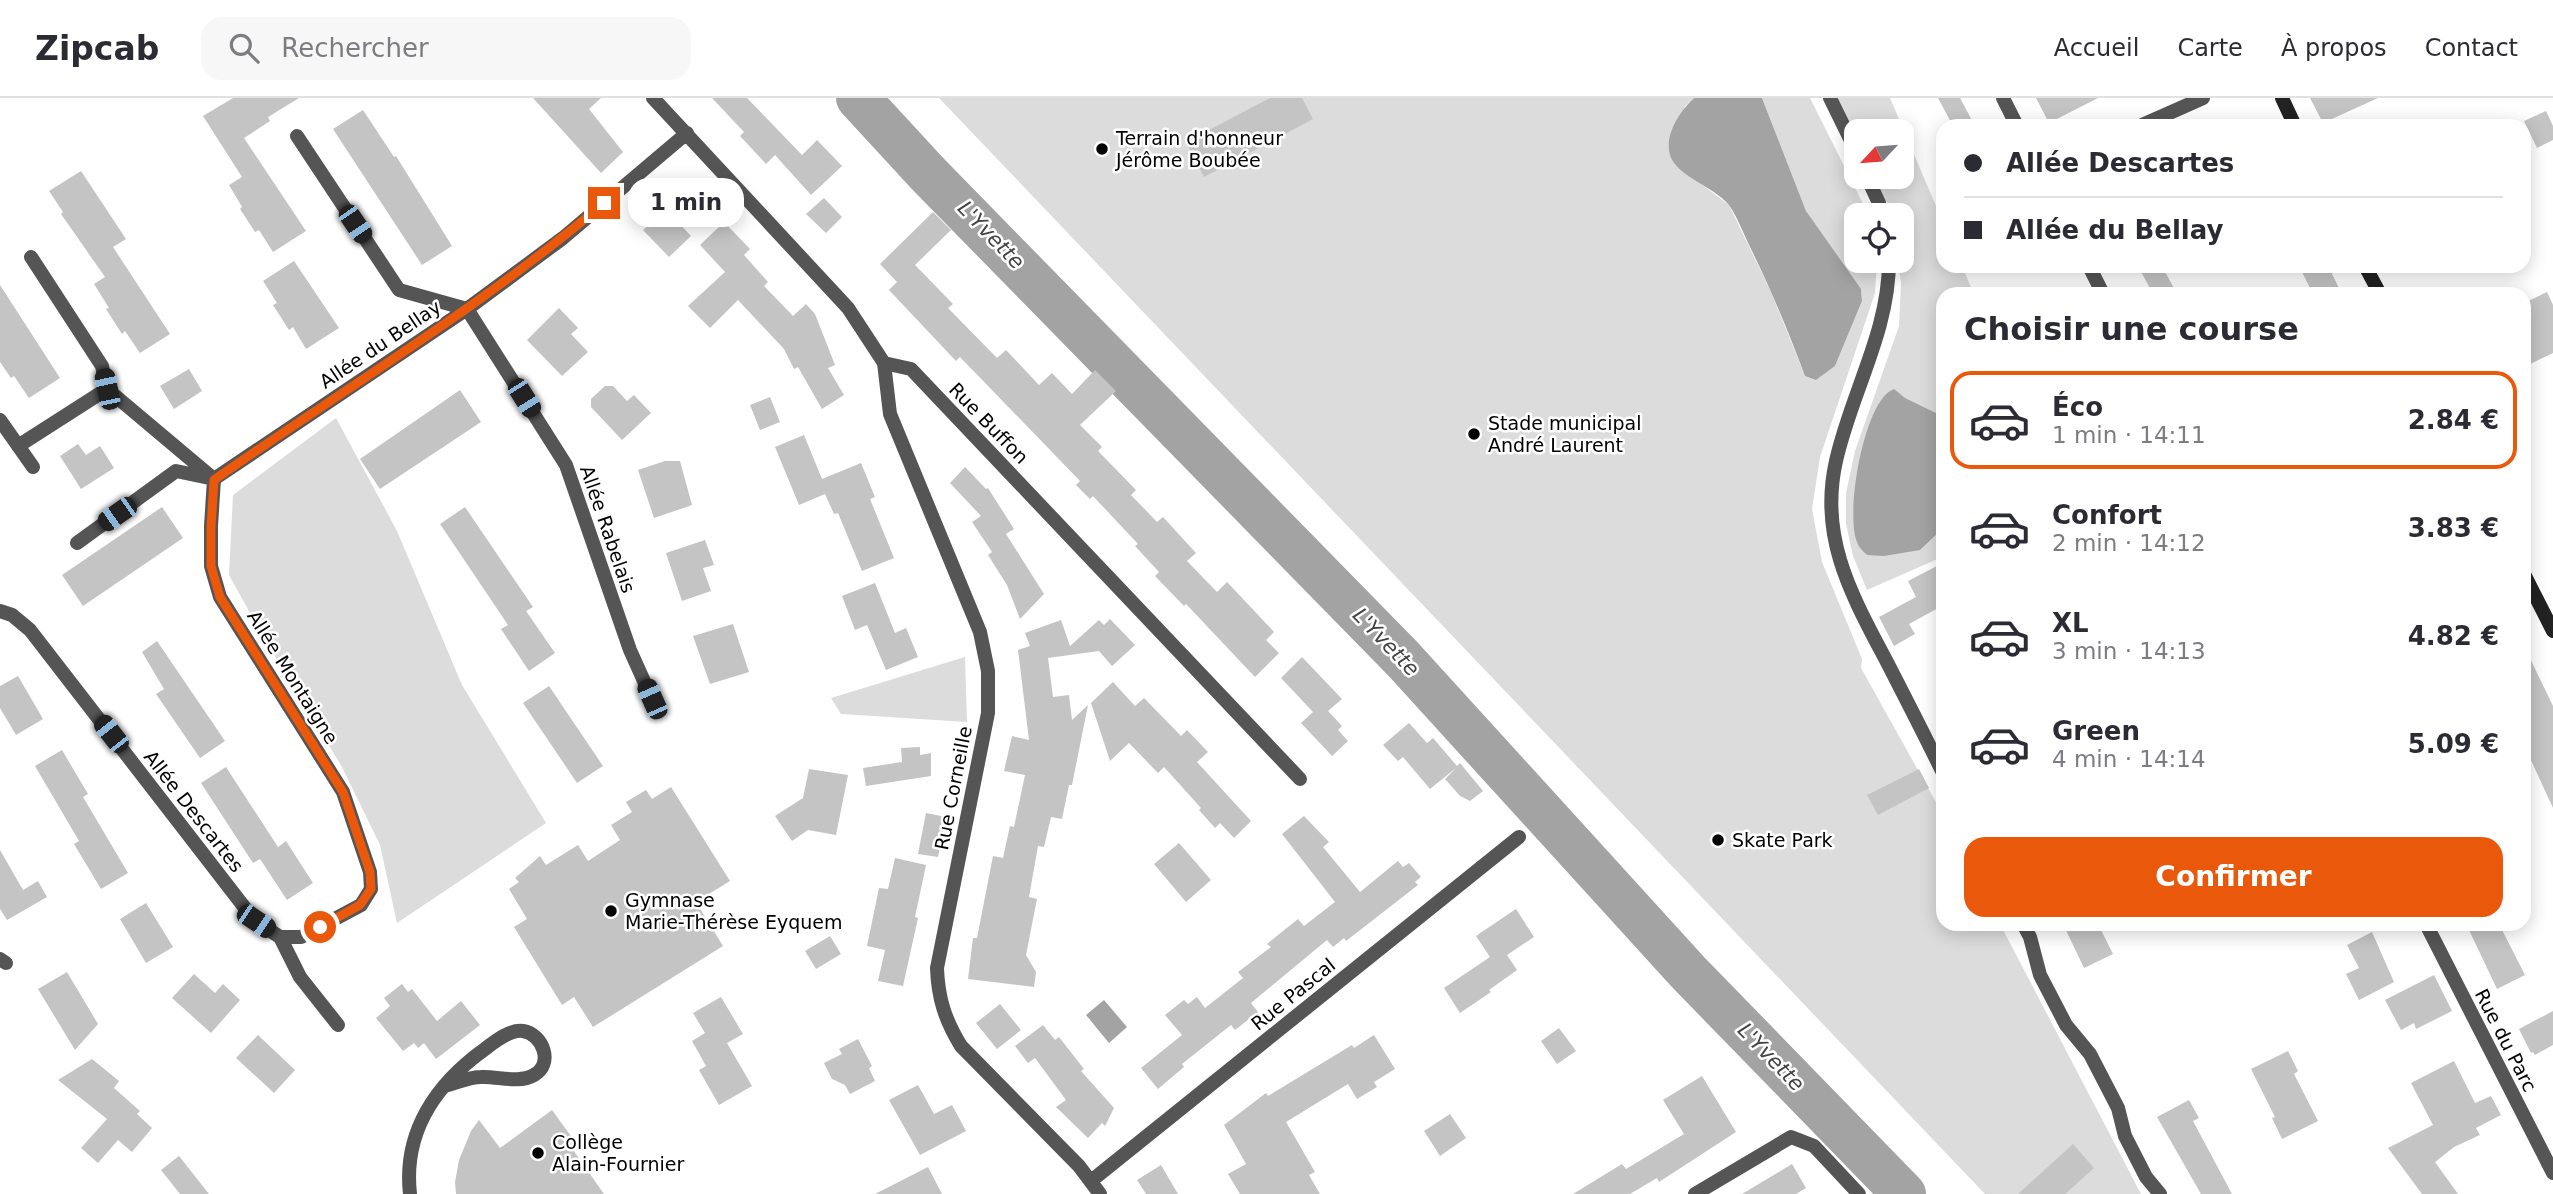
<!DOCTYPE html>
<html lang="fr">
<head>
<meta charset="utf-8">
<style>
	:root { --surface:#fff; --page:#f7f7f7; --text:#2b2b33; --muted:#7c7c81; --line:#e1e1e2; --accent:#ea580c }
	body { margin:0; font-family:"DejaVu Sans",sans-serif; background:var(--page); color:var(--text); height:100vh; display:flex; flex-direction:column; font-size:26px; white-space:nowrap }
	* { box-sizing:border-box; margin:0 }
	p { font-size:23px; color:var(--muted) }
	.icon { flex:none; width:38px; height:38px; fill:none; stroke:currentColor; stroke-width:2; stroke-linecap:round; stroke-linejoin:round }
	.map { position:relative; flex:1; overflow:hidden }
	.details { position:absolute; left:1936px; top:189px; width:595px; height:644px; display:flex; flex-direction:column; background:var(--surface); border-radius:21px; box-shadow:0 4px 18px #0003 }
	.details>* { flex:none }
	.guide { position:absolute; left:1936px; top:21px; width:595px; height:154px; border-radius:21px; box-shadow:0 4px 18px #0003; display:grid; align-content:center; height:154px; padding:0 28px; background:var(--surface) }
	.needle { width:46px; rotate:244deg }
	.controls { position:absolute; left:1844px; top:21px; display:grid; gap:14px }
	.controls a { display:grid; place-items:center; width:70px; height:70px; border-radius:14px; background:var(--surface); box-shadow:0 4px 18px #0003; font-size:35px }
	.end { position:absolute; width:32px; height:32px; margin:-16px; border:9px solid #ea580c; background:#fff; box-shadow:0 0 0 4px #fff }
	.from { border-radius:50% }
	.bubble { position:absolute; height:49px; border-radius:21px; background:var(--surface); box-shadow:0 4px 18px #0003; font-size:23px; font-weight:600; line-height:49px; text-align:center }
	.car { position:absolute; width:21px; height:42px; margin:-21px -10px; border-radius:9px; box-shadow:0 0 5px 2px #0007; background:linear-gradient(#222 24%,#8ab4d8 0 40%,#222 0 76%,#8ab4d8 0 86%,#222 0) }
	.guide b { display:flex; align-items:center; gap:24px; height:66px; font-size:26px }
	.guide b+b { border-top:2px solid var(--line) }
	.guide i { width:18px; height:18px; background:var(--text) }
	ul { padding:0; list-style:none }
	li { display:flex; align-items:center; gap:21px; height:98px; margin:0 14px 10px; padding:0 14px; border:4px solid transparent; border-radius:21px }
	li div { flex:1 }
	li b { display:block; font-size:26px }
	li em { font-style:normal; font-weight:600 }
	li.active { border-color:var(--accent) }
	li>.icon { width:63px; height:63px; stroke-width:1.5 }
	h2 { padding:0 28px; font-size:32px; line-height:84px }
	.cta { display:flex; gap:14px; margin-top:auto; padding:14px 28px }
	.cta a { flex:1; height:80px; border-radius:21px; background:var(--accent); color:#fff; font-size:28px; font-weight:600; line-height:80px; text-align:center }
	header { display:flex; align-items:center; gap:42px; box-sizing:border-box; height:98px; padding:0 35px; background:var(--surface); border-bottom:2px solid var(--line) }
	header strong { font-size:33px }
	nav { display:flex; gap:38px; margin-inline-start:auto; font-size:24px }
	.search { width:490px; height:63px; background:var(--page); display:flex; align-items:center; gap:18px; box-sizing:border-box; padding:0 24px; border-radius:21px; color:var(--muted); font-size:26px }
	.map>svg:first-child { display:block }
	.green { fill:#dcdcdc }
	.water { fill:#a3a3a3 }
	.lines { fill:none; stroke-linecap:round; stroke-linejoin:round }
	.river { stroke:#a3a3a3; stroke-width:44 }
	.building { fill:#c4c4c4 }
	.minor { stroke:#555; stroke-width:14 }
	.tertiary { stroke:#555; stroke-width:14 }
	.secondary { stroke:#222; stroke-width:14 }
	.route { stroke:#ea580c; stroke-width:9 }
	.poi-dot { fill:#000; stroke:#fff; stroke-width:2.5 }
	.labels { text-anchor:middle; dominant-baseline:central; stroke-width:5; stroke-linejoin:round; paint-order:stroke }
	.poi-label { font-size:19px; fill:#000; stroke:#fff; text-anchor:start }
	.street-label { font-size:19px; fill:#000; stroke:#fff }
	.water-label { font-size:21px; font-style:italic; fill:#444; stroke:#fff }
</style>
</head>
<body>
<header>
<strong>Zipcab</strong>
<div class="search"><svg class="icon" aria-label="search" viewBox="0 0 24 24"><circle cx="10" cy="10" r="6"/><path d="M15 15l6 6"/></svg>Rechercher</div>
<nav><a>Accueil</a><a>Carte</a><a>À propos</a><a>Contact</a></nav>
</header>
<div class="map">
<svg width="2553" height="1096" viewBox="0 0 2553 1096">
	<rect width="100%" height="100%" fill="#fff"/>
	<path class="green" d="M939 0H1694L1685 8 1675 66 1729 107 1771 194 1805 278 1816 282 1835 268 1862 203 1861 191 1822 142 1806 113 1762 0H1810L1868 116 1857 117V163H1877L1875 195 1820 359 1812 411 1822 464 1862 561 1861 570 1942 715V826H2000L2141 1096H1985Z
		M1838 0H1890L1942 122V168H1962L1974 196H1942V459L1867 492 1853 458 1846 426V395L1855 353 1899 228 1901 185 1898 163H1902V117H1891L1889 109 1875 79H1902V33H1857V39Z
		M336 320 397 433 462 587 546 725 397 825 380 747 342 669 265 542 229 477 233 397Z
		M965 559 967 624 841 616 831 600Z"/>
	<path class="water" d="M1694 0H1762L1806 113 1861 191 1862 203 1835 268 1816 282 1805 278C1789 235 1772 194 1752 153 1745 139 1739 123 1731 110 1719 90 1676 79 1670 57 1664 37 1680 13 1694 0Z
		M1894 291 1905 300 1942 318V431L1920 452 1884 458 1867 457C1864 454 1858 449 1857 444 1845 416 1864 301 1894 291Z
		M1104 902 1127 929 1109 945 1086 917Z"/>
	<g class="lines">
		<path class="river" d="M858 0 928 76 1403 561 1688 874 1904 1096"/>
	</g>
	<path class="building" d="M233 0H299L268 19 270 23 244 40 306 133 273 154 259 132 255 134 240 111 242 109 229 87 242 79 203 18Z
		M533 0H601L589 11 623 54 601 75Z
		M712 0H747L802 57 817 42 842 68 811 97 775 57 766 66 740 38 744 34Z
		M1270 0H1302L1313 21 1204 79 1186 44Z
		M1938 0H1960L1975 28H1953Z
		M2036 0H2098L2049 25Z
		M2310 0H2378L2323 25Z
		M363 12 394 59 396 58 452 148 422 167 333 31Z
		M2546 13 2553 28V42L2537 50 2524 23Z
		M81 73 126 141 113 149 170 236 140 255 125 233 122 236 106 211 109 210 94 186 105 179 61 116 63 114 49 93Z
		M824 100 842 119 826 135 806 116Z
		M666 111 691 138 669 159 643 132Z
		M933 114 951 132 915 167 953 206 948 210 997 260 1006 252 1039 287 1052 275 1072 296 1095 272 1116 293 1080 327 1102 349 1098 353 1136 392 1131 397 1157 424 1163 419 1196 455 1187 463 1217 494 1227 484 1274 534 1266 542 1279 555 1255 579 1186 506 1184 508 1155 478 1159 474 1135 448 1138 446 1093 398 1090 401 1076 387 1080 383 960 259 956 263 889 192 897 184 880 166Z
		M724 124 750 151 744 157 768 184 764 188 793 218 806 206 815 216 835 267 828 270 844 297 822 311 798 269 794 271 784 251 738 202 710 230 688 208 725 174 700 147Z
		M294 163 339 230 306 251 293 229 289 232 273 207 277 205 263 183Z
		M2138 168H2162L2177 196H2153Z
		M2299 168H2328L2342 196H2313Z
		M0 187 60 280 29 300 14 278 11 280 0 264Z
		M2547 194 2553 207V255L2524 269V205Z
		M559 210 578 230 571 236 588 254 562 278 527 242Z
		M189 271 202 293 174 311 160 288Z
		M605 288H613L627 303 634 297 651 315 622 342 591 309V301Z
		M460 292 481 324 380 391 360 361Z
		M770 299 780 324 760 332 750 307Z
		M804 337 822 381 861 365 875 399 870 401 894 460 862 473 838 415 834 416 825 396 799 407 775 349Z
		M78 346 86 357 100 348 114 370 81 391 60 358Z
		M665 363H680L692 407 654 420 638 372Z
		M965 369 986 391 988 390 1014 431 1006 436 1044 496 1020 521 1007 487 988 457 992 454 972 424 981 418 950 385Z
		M162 409 183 440 83 508 62 477Z
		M465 409 533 509 526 513 555 555 529 573 501 531 508 527 440 426Z
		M705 442 714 467 703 470 711 493 682 503 666 455Z
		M1937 468 1942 479V508L1909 526 1915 536 1894 548 1879 519 1916 499 1908 483Z
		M875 485 895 535 906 530 918 559 886 572 867 527 855 532 842 498Z
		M1110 521 1135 547 1112 568 1099 553 1048 560 1053 599 1069 597 1072 622 1088 607 1072 687H1069L1062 721 1051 719 1044 749 1038 748 1029 799 1037 801 1026 857 1036 874 1034 889 968 881 973 840H977L993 758 1003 760 1010 728 1014 729 1025 677 1004 673 1012 638 1029 642 1018 552 1030 548 1025 535 1061 522 1070 548 1099 522 1104 527Z
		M733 526 749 574 710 586 693 538Z
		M157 543 225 643 200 660 156 596 164 591 142 554Z
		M2524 548 2553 608V710L2524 647Z
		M1302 559 1342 601 1328 613 1342 628 1338 632 1348 643 1332 658 1301 625 1313 614 1281 580Z
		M18 578 43 621 16 637 0 610V588Z
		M1113 584 1135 608 1144 600 1181 638 1187 632 1208 654 1197 664 1251 723 1234 740 1220 725 1215 730 1199 712 1201 710 1164 669 1158 675 1129 645 1110 663 1091 605Z
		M549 588 603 668 577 685 523 605Z
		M1409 625 1427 645 1433 640 1457 668 1460 665 1483 693 1470 703 1460 698 1445 681 1456 670 1430 691 1403 659 1398 663 1383 647Z
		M920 649V657L931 655V678L866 688 863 670 902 664 901 650Z
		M62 652 88 696 83 699 128 775 101 791 74 746 79 743 35 668Z
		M226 669 278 749 286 743 313 785 287 802 260 761 253 765 201 685Z
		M809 671 848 677 836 737 808 732 792 743 775 718 803 700Z
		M1919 671 1929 690 1878 717 1867 697Z
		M671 689 730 783 696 804 723 848 593 929 574 899 562 907 514 829 527 821 509 791 519 784 515 780 540 758 546 767 578 747 588 763 620 742 611 727 632 714 626 704 646 692 652 701Z
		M926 715 946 719 938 759 918 756Z
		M1304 718 1329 744 1323 749 1360 794 1398 763 1403 769 1409 765 1421 779 1415 784 1418 787 1346 843 1344 840 1333 849 1327 842 1251 905 1258 914 1235 932 1231 927 1182 966 1184 969 1158 991 1141 970 1182 937 1165 917 1184 902 1188 906 1197 899 1205 910 1243 880 1238 874 1271 849 1267 846 1298 821 1304 828 1335 804 1282 736Z
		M1179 745 1211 782 1186 804 1154 766Z
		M0 752 23 792 38 783 47 799 7 822 0 811Z
		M895 760 926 767 915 819 918 820 903 888 878 883 885 852 867 848 879 790 888 791Z
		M146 805 173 849 146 865 120 821Z
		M1516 811 1534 839 1507 857 1517 872 1489 892 1491 894 1460 915 1444 890 1490 859 1476 838Z
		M2063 826H2098L2113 856 2084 870Z
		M2480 826H2499L2525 877 2497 891 2469 832Z
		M2372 834 2394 884 2359 902 2346 876 2359 870 2347 847Z
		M830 838 841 856 816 871 805 853Z
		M67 874 98 926 75 952 38 891Z
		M194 876 215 895 223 886 240 902 211 935 172 900Z
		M2434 877 2452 913 2416 931 2414 925 2401 932 2385 902Z
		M402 886 408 894 412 891 437 923 461 903 480 927 436 961 424 945 418 950 414 945 403 953 376 920 390 908 384 900Z
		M721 899 743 936 727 945 752 988 719 1007 699 972 706 968 692 943 705 935 693 915Z
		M1000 906 1021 932 997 951 976 925Z
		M2553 913V947L2535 957 2533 954 2531 955 2519 931Z
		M1043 927 1055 942 1059 939 1084 971 1081 973 1114 1010 1105 1028 1102 1025 1088 1040 1056 1009 1066 1002 1035 960 1028 965 1015 948Z
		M1559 930 1576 953 1557 966 1541 943Z
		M258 937 295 972 274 995 236 960Z
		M1374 937 1395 971 1374 984 1377 989 1357 1001 1348 986 1286 1024 1315 1074 1309 1077 1320 1096H1240L1228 1076 1246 1066 1224 1027 1266 995 1268 998 1352 947 1354 950Z
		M858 941 872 968 869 970 875 983 850 996 845 987 832 981 824 965 842 956 839 951Z
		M2288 953 2298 973 2294 976 2318 1023 2282 1041 2272 1020 2275 1019 2251 971Z
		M92 961 119 983 114 990 140 1013 137 1016 152 1030 132 1054 118 1042 98 1065 81 1050 107 1021 58 982Z
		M2454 963 2475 1005 2491 998 2501 1017 2476 1030 2480 1037 2454 1049 2435 1064 2458 1096H2422L2388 1050 2433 1027 2411 985Z
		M1702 978 1736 1034 1659 1084 1657 1080 1630 1096H1573L1622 1066 1626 1071 1684 1036 1663 1002Z
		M918 987 934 1016 952 1007 966 1033 920 1057 889 1002Z
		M2189 1002 2199 1020 2193 1023 2232 1096H2201L2157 1019Z
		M552 1012 576 1045 571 1049 604 1096H456L455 1084 459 1062 471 1033 479 1022 500 1050Z
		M1450 1016 1466 1040 1440 1058 1424 1033Z
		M2073 1046 2094 1070 2065 1096H2018Z
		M179 1058 209 1096H180L161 1072Z
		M1792 1066 1806 1090 1796 1096H1742Z
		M1161 1067 1178 1096H1146L1137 1082Z
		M928 1069 942 1096H875Z"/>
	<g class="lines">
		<path class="minor" d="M653 0 848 210 884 265 911 271 1300 681
			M2003 0 2017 28
			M2140 28 2203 0
			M297 38 399 192 467 211 566 367 630 552 652 601
			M2089 168 2103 196
			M884 265 890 316 980 534 988 573V615L937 870C938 900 945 922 961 948L1079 1068 1100 1096
			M0 322 33 369
			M18 348 107 291
			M77 445 176 373 214 381 467 211 563 140 687 35
			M0 513 12 517 30 532 255 823 280 839H301L361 807 371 791 370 774 343 694 220 499 211 468V428L214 381 107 291 102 268 31 159
			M2426 826 2553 1075
			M280 839 300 879 338 927
			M0 861 6 865
			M1091 1083 1519 739
			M410 1096C403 1034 436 986 485 951 494 944 510 931 523 933 543 936 554 966 534 977 518 986 498 978 481 979 469 979 456 985 444 988
			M1695 1096 1791 1039 1814 1048 1859 1096"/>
		<path class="tertiary" d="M1830 0 1857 55
			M1867 79 1879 105 1881 117
			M1889 163C1889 234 1851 295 1836 363 1818 442 1854 501 1889 568 1907 603 1925 638 1942 673
			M2023 826 2030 839 2040 877 2066 927 2090 956 2118 1010 2125 1038 2146 1079 2160 1096"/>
		<path class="secondary" d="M2282 0 2295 28
			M2365 168 2380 196
			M2524 476 2553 533"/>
	</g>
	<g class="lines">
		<path class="route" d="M320 829 360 807 371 791 370 774 343 694 220 499 211 468V429L214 382C345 290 482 209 604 105"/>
	</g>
	<g class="poi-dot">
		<circle cx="1102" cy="51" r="7"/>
		<circle cx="1474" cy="336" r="7"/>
		<circle cx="1718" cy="742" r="7"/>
		<circle cx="611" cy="813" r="7"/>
		<circle cx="538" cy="1055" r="7"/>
	</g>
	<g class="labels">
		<g class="poi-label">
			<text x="1116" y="40">Terrain d'honneur<tspan x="1116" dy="22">Jérôme Boubée</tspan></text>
			<text x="1488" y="325">Stade municipal<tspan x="1488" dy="22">André Laurent</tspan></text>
			<text x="1732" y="742">Skate Park</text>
			<text x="625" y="802">Gymnase<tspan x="625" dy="22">Marie-Thérèse Eyquem</tspan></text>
			<text x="552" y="1044">Collège<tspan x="552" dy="22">Alain-Fournier</tspan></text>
		</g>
		<g class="street-label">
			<text transform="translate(380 246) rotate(-34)">Allée du Bellay</text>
			<text transform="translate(989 325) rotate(46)">Rue Buffon</text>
			<text transform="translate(608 431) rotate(71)">Allée Rabelais</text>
			<text transform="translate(293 579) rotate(58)">Allée Montaigne</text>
			<text transform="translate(953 690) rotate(-79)">Rue Corneille</text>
			<text transform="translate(194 713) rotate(52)">Allée Descartes</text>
			<text transform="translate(1293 896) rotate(-39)">Rue Pascal</text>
			<text transform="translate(2506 942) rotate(63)">Rue du Parc</text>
		</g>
		<g class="water-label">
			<text transform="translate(991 137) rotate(46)">L'Yvette</text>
			<text transform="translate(1386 544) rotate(46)">L'Yvette</text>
			<text transform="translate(1771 959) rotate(46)">L'Yvette</text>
		</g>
	</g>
</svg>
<div class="controls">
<a><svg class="needle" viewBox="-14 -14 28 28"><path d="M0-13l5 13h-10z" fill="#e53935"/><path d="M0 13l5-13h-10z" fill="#7c7c81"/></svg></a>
<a><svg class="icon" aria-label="locate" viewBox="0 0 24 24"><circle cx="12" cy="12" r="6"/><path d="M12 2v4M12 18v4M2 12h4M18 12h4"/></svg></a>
</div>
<i class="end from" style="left:320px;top:829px"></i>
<i class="end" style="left:604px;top:105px"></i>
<div class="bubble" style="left:628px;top:80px;width:116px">1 min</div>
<i class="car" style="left:355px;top:126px;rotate:146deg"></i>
<i class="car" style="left:107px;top:291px;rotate:348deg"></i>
<i class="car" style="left:524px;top:300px;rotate:148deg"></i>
<i class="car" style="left:117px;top:416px;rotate:235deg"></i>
<i class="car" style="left:652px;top:601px;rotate:336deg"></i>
<i class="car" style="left:111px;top:636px;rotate:322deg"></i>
<i class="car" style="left:256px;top:823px;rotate:124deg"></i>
<div class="guide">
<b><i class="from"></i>Allée Descartes</b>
<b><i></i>Allée du Bellay</b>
</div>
<section class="details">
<h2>Choisir une course</h2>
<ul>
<li class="active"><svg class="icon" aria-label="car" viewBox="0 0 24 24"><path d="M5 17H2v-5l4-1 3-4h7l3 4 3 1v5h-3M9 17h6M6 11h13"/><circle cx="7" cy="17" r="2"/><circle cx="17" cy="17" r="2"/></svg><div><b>Éco</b><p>1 min · 14:11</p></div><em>2.84 €</em></li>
<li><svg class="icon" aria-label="car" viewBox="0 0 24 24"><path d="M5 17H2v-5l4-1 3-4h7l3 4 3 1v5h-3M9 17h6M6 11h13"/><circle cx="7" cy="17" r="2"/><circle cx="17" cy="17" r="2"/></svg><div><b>Confort</b><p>2 min · 14:12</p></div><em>3.83 €</em></li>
<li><svg class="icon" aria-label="car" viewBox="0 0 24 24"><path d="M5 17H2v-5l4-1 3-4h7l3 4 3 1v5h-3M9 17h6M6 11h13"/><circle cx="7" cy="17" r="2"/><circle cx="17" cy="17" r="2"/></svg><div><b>XL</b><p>3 min · 14:13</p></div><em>4.82 €</em></li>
<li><svg class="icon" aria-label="car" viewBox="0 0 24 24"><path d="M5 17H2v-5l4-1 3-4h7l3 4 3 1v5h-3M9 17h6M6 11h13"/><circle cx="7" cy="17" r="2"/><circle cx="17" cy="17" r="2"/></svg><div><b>Green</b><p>4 min · 14:14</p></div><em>5.09 €</em></li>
</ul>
<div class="cta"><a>Confirmer</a></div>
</section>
</div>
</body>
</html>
